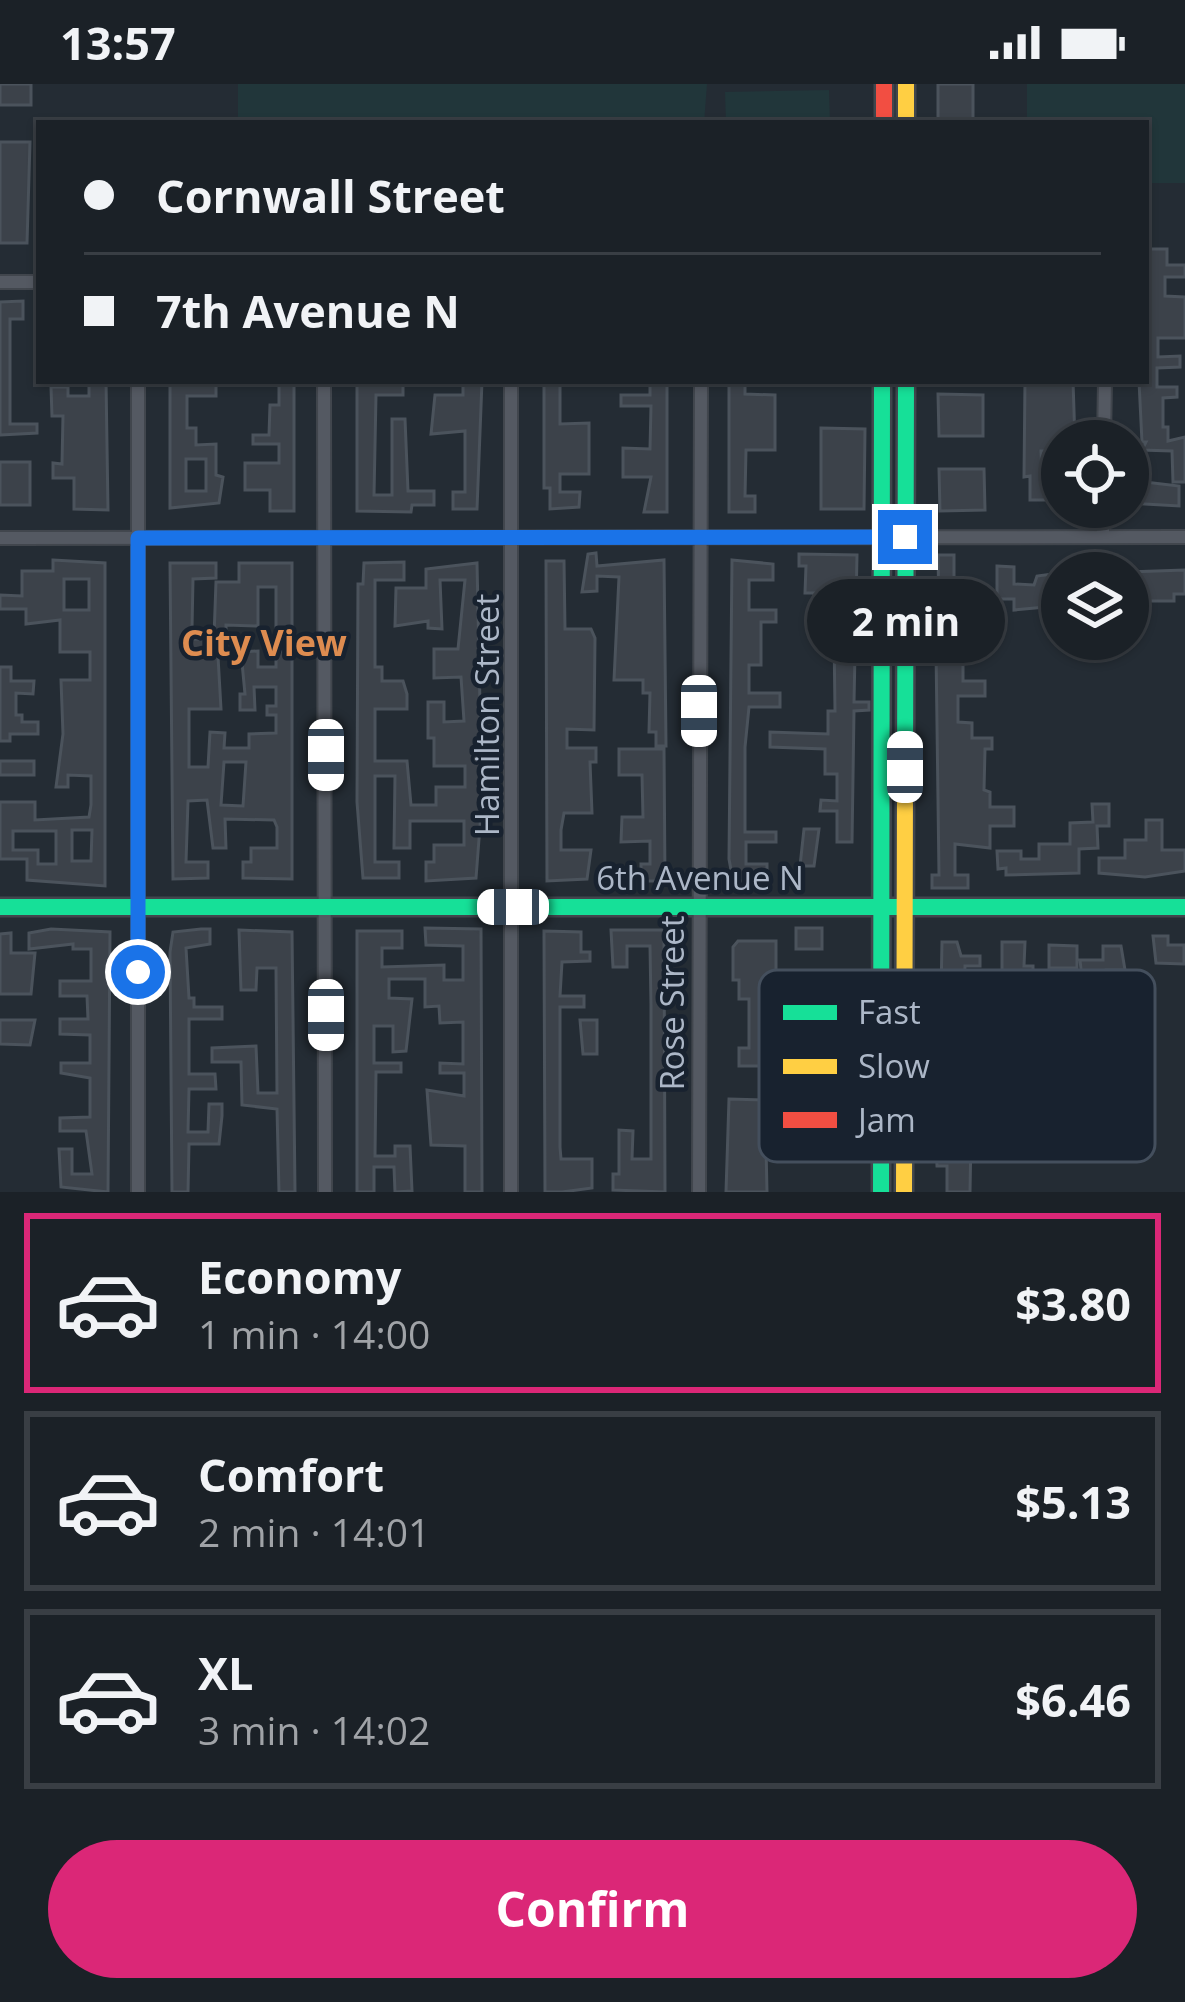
<!DOCTYPE html>
<html lang="en">
<head>
<meta charset="utf-8">
<style>
	:root { --surface:#1b2127; --page:#282e33; --text:#f1f3f6; --muted:#a0a3a7; --line:#393e44; --accent:#db2777 }
	body { margin:0; font-family:"Open Sans",sans-serif; background:var(--page); color:var(--text); height:100vh; display:flex; flex-direction:column; font-size:45px; white-space:nowrap }
	* { box-sizing:border-box; margin:0 }
	p { font-size:39px; color:var(--muted) }
	.icon { flex:none; width:66px; height:66px; fill:none; stroke:currentColor; stroke-width:2; stroke-linecap:round; stroke-linejoin:round }
	.map { position:relative; height:1108px; overflow:hidden }
	.panel { display:flex; flex-direction:column; background:var(--surface); flex:1 }
	.panel>* { flex:none }
	.guide { position:absolute; left:36px; top:36px; width:1113px; height:264px; border-radius:0px; box-shadow:0 3px 9px #0004,0 0 0 3px var(--line); display:grid; align-content:center; height:264px; padding:0 48px; background:var(--surface) }
	.controls { position:absolute; left:1041px; top:336px; display:grid; gap:24px }
	.controls a { display:grid; place-items:center; width:108px; height:108px; border-radius:50%; background:var(--surface); box-shadow:0 3px 9px #0004,0 0 0 3px var(--line); font-size:60px }
	.end { position:absolute; width:54px; height:54px; margin:-27px; border:15px solid #1a73e8; background:#fff; box-shadow:0 0 0 6px #fff }
	.from { border-radius:50% }
	.bubble { position:absolute; height:84px; border-radius:42px; background:var(--surface); box-shadow:0 3px 9px #0004,0 0 0 3px var(--line); font-size:39px; font-weight:700; line-height:84px; text-align:center }
	.car { position:absolute; width:36px; height:72px; margin:-36px -18px; border-radius:15px; box-shadow:0 0 9px 3px #0007; background:linear-gradient(#fff 24%,#345 0 40%,#fff 0 76%,#345 0 86%,#fff 0) }
	.guide b { display:flex; align-items:center; gap:42px; height:114px; font-size:45px }
	.guide b+b { border-top:3px solid var(--line) }
	.guide i { width:30px; height:30px; background:var(--text) }
	ul { padding:21px 0 0; list-style:none }
	li { display:flex; align-items:center; gap:36px; height:180px; margin:0 24px 18px; padding:0 24px; border:6px solid var(--line); border-radius:0px }
	li div { flex:1 }
	li b { display:block; font-size:45px }
	li em { font-style:normal; font-weight:700 }
	li.on { border-color:var(--accent) }
	li>.icon { width:108px; height:108px; stroke-width:1.5 }
	.button { display:flex; gap:24px; margin-top:auto; padding:24px 48px }
	.button a { flex:1; height:138px; border-radius:72px; background:var(--accent); color:#fff; font-size:48px; font-weight:700; line-height:138px; text-align:center }
	.status { display:flex; justify-content:space-between; align-items:center; height:84px; padding:0 60px; background:var(--surface); direction:ltr }
	.status svg { height:33px; fill:currentColor }
	.map>svg:first-child { display:block }
	.green { fill:#21363a }
	.building { fill:#3c424a; stroke:#4b535c; stroke-width:3; fill-rule:evenodd }
	.lines { fill:none; stroke-linecap:round; stroke-linejoin:round }
	.street-casing { stroke:#41464d; stroke-width:16 }
	.fast-casing { stroke:#41464d; stroke-width:21 }
	.slow-casing { stroke:#41464d; stroke-width:21 }
	.jam-casing { stroke:#41464d; stroke-width:21 }
	.street { stroke:#545962; stroke-width:12 }
	.fast { stroke:#16e098; stroke-width:16 }
	.slow { stroke:#ffcf43; stroke-width:16 }
	.jam { stroke:#f24e42; stroke-width:16 }
	.route { stroke:#1a73e8; stroke-width:15 }
	.labels { text-anchor:middle; dominant-baseline:central; stroke-width:9; stroke-linejoin:round; paint-order:stroke }
	.street-label { font-size:33px; fill:#acb7c7; stroke:#18222f }
	.neighbourhood-label { font-size:36px; font-weight:bold; fill:#de8c50; stroke:#18222f }
	.key { fill:#18222f; stroke:#444f5d; stroke-width:3 }
	.key-label { font-size:33px; fill:#acb7c7 }
</style>
</head>
<body>
<div class="status"><b>13:57</b><svg viewBox="0 0 49 12"><path d="M0 12V9h3v3zM5 12V6h3v6zM10 12V3h3v9zM15 12V0h3v12zM26 1h20v11H26zM47 4h2v5h-2z"/></svg></div>
<div class="map">
<svg width="1185" height="1108" viewBox="0 0 1185 1108">
	<rect width="100%" height="100%" fill="#242c34"/>
	<path class="green" d="M238 0H707L704 39H238Z
		M1027 0H1185V99H1146V39H1027Z
		M829 6 830 39H726L725 8Z"/>
	<path class="building" d="M0 0H31V21H0Z
		M938 0H973V39H938Z
		M0 58H30L27 159H0Z
		M1149 165H1167V181H1185V193H1165V212L1185 213V254H1158V273L1180 272V283L1157 284V303H1177V313L1163 314V343H1168V357L1185 353V398H1173L1172 367 1142 366 1146 358H1142L1139 297H1146Z
		M23 217V235H10V340H37V349L0 351V218Z
		M89 297H106L108 426 74 425V394H53V379L62 380 63 332H52L51 303H68V312H89Z
		M170 297 216 298V312H187V344H196V361L216 360V391L223 393 219 419 170 424ZM186 375H206V407H186Z
		M279 297H294V427H270V406H245V379H279V360H253V351H269L270 321H279Z
		M357 297H403V311H376L374 411H392V335H405L408 407H434V421H412L411 428 357 427Z
		M463 297H482L477 425H453V408H465V347L431 350 435 311H463Z
		M544 297H560V340L589 339V390H560V408H580L579 423 550 425V404H544Z
		M650 297H667V428H644L651 393H623V364L650 365 651 322H621V311H650Z
		M729 297H745V310L775 311V366H746L745 412H755V428H729Z
		M1025 297H1073L1075 357H1062V367H1041L1042 393H1062V408H1055V416H1030V392L1024 393Z
		M938 310 983 311V352H939Z
		M821 344 865 345 864 425H821Z
		M0 378H30V421H0Z
		M939 385H984L985 426 940 427Z
		M1128 396 1179 402V422L1128 419Z
		M596 469 597 482 664 476 666 662H656V648H649L650 609H643V596H614L619 493 597 492V507L582 508 588 470Z
		M799 470 857 471 854 618H869V626L854 627 852 758H837V727H820L821 716 837 717V690H825V665L770 663V648L828 650V627H835L834 550H814V509H805L806 482H799Z
		M938 471H954V528H939Z
		M53 476 105 479V802L27 796V775H0V718H35V736L89 733 91 721V692L68 691V703H56L63 650 61 596H90V568H60V536L26 540V525H0V511L22 512V487H53ZM64 495H89V526H64ZM72 746H92L91 777H72ZM13 747H56V780H38V766H13Z
		M732 476 773 480V496H749V526H776V538H761V581H749V609H780V623H749L745 663V748H776V758H746V780H767V797H733L729 775Z
		M546 477H564L565 545H591L595 554 594 646 567 645V664H596V678H590L592 729H564L561 746V766H591L587 795 547 797Z
		M404 478V496H375V583H382V597H403L407 610V625H375V677H407L411 721H436V703H465V682H434V654H428V618H444V638L464 637 461 593 434 594V565H458L465 496H440L442 545 428 544V537L395 542 396 504H426V485L477 479 482 716 476 794 426 797V778H434V761H464V737H410V764H394L395 692H375V778H399V794H363L357 718 358 500H363L364 479Z
		M170 479H216V494L193 495 192 544V555H217L221 625H189V683H208L210 648 225 649 224 664H249V650L276 649V631H267V622H276V603H254L255 626H240V610H245L241 568 258 567V583H276V567H292V795L243 794V778H251V764H277V743L274 736 225 735 226 764H213L207 716 188 717 186 778H208V794L173 795ZM224 678H246L243 722 221 721Z
		M239 479H292V550H276V503H258V542L226 541V553H214L216 498H239Z
		M997 482 1014 483V500L1034 501 1037 492 1060 489 1056 522 1014 526V515H997Z
		M1185 486V510H1174V517H1128V488Z
		M941 541H954V557H963V597H985V612H958V638L972 639V654H992V665H985L984 706 990 708V723H1014V742H990V764L955 760V791H968V804H932V791H939L936 565H942Z
		M0 583H11V597H34L33 610 16 609V631H22V638H38V650H10V657H0Z
		M619 665H664L665 797H641V780H650V757L621 758 622 733H643L642 691H619Z
		M0 677H34V691H0Z
		M1092 720H1109V742H1097L1098 764 1079 765V789L1006 791V784L998 785 997 767H1021V775H1039V760H1070V739L1093 738Z
		M1146 736H1162V766H1185V787L1145 793 1099 789V774H1125V756H1146Z
		M804 745H819L814 782H800Z
		M425 844 481 845 482 1108H465V1062L431 1061 427 1006 464 1012V989H440V979L463 980V938L440 939 439 922 425 923V895H389V914L412 915 406 967 393 968V942H374V979H401V988H376L375 1072H395V1062H410L412 1107 395 1108 394 1083H374V1108H357V847H402V864H382V883L444 881V896H463V862L426 861Z
		M796 844H822V865H796Z
		M51 845 110 848 108 1108 61 1103 59 1065H72V1090H92L86 1047H60V1034L90 1033V994L61 989V979H90V951L60 950V935H88L87 912H60V897H91V865H73V860L29 865V849Z
		M201 845H210V860L186 864 189 914H194V923H222V935H189V990H215L216 1005H189L188 1048H208L209 1020H222V1032L219 1060H189L188 1108H172L170 868 173 848Z
		M239 846 292 848 295 1108H279L277 1025 242 1021 241 978H212V964L256 962 258 1009H277L276 884H257L256 906H241Z
		M611 846H664L665 1108 613 1106V1090H619V1046L633 1047 632 1075H651V921L650 862H627V883H613Z
		M544 847 581 848V868H590V877L562 878 560 912H584V923H560V1063L561 1075H592V1104L562 1108H545Z
		M11 849V869H35L31 910H0V850Z
		M1153 852H1168V861H1184V880L1156 879Z
		M738 857H776V982H739V964H749V915H739V896H733V863Z
		M942 858H957L961 872H980V882H965L964 911 965 958H986V972H972V986H966V1007H986V1023H976V1051H971L970 1108H947V1082H937L935 1034H941V1005H937L933 909H941Z
		M1002 858H1025L1024 882H1033V902H1021V887H1002Z
		M1049 861 1077 862V884H1049Z
		M1103 862H1121L1125 886H1106L1105 922H1093L1091 895H1082L1080 876H1103Z
		M0 936H35L30 961 0 960Z
		M580 936H597V970H583Z
		M729 1015 765 1016 767 1108H726Z"/>
	<g class="lines">
		<defs>
			<path id="street" d="M0 198H39
				M138 297V1108
				M324 297 325 1108
				M511 297V1108
				M1104 357 1105 297
				M1103 453V423
				M0 454 1185 453
				M699 1108 701 297"/>
			<path id="fast" d="M905 696 906 297
				M0 823H1185
				M881 1108 882 297"/>
			<path id="slow" d="M906 0V39
				M904 1108 905 696"/>
			<path id="jam" d="M884 0V39"/>
		</defs>
		<use href="#street" class="street-casing"/>
		<use href="#fast" class="fast-casing"/>
		<use href="#slow" class="slow-casing"/>
		<use href="#jam" class="jam-casing"/>
		<use href="#street" class="street"/>
		<use href="#fast" class="fast"/>
		<use href="#slow" class="slow"/>
		<use href="#jam" class="jam"/>
	</g>
	<g class="lines">
		<path class="route" d="M138 888V454L905 453"/>
	</g>
	<g class="labels">
		<g class="street-label">
			<text transform="translate(486 631) rotate(-90)">Hamilton Street</text>
			<text x="700" y="793">6th Avenue N</text>
			<text transform="translate(671 919) rotate(-90)">Rose Street</text>
		</g>
		<g class="neighbourhood-label">
			<text x="264" y="558">City View</text>
		</g>
	</g>
	<rect x="759" y="886" width="396" height="192" rx="18" class="key"/>
	<rect x="783" y="921" width="54" height="15" fill="#16e098"/>
	<rect x="783" y="975" width="54" height="15" fill="#ffcf43"/>
	<rect x="783" y="1028" width="54" height="16" fill="#f24e42"/>
	<g class="key-label">
		<text x="858" y="940">Fast</text>
		<text x="858" y="994">Slow</text>
		<text x="858" y="1048">Jam</text>
	</g>
</svg>
<div class="controls">
<a><svg class="icon" aria-label="locate" viewBox="0 0 24 24"><circle cx="12" cy="12" r="6"/><path d="M12 2v4M12 18v4M2 12h4M18 12h4"/></svg></a>
<a><svg class="icon" aria-label="layers" viewBox="0 0 24 24"><path d="M12 4l9 5-9 5-9-5zM3 14l9 5 9-5"/></svg></a>
</div>
<i class="end from" style="left:138px;top:888px"></i>
<i class="end" style="left:905px;top:453px"></i>
<div class="bubble" style="left:807px;top:495px;width:198px">2 min</div>
<i class="car" style="left:699px;top:627px;rotate:180deg"></i>
<i class="car" style="left:326px;top:671px;rotate:180deg"></i>
<i class="car" style="left:905px;top:683px;rotate:0deg"></i>
<i class="car" style="left:513px;top:823px;rotate:270deg"></i>
<i class="car" style="left:326px;top:931px;rotate:180deg"></i>
<div class="guide">
<b><i class="from"></i>Cornwall Street</b>
<b><i></i>7th Avenue N</b>
</div>
</div>
<section class="panel">
<ul>
<li class="on"><svg class="icon" aria-label="car" viewBox="0 0 24 24"><path d="M5 17H2v-5l4-1 3-4h7l3 4 3 1v5h-3M9 17h6M6 11h13"/><circle cx="7" cy="17" r="2"/><circle cx="17" cy="17" r="2"/></svg><div><b>Economy</b><p>1 min · 14:00</p></div><em>$3.80</em></li>
<li><svg class="icon" aria-label="car" viewBox="0 0 24 24"><path d="M5 17H2v-5l4-1 3-4h7l3 4 3 1v5h-3M9 17h6M6 11h13"/><circle cx="7" cy="17" r="2"/><circle cx="17" cy="17" r="2"/></svg><div><b>Comfort</b><p>2 min · 14:01</p></div><em>$5.13</em></li>
<li><svg class="icon" aria-label="car" viewBox="0 0 24 24"><path d="M5 17H2v-5l4-1 3-4h7l3 4 3 1v5h-3M9 17h6M6 11h13"/><circle cx="7" cy="17" r="2"/><circle cx="17" cy="17" r="2"/></svg><div><b>XL</b><p>3 min · 14:02</p></div><em>$6.46</em></li>
</ul>
<div class="button"><a>Confirm</a></div>
</section>
</body>
</html>
